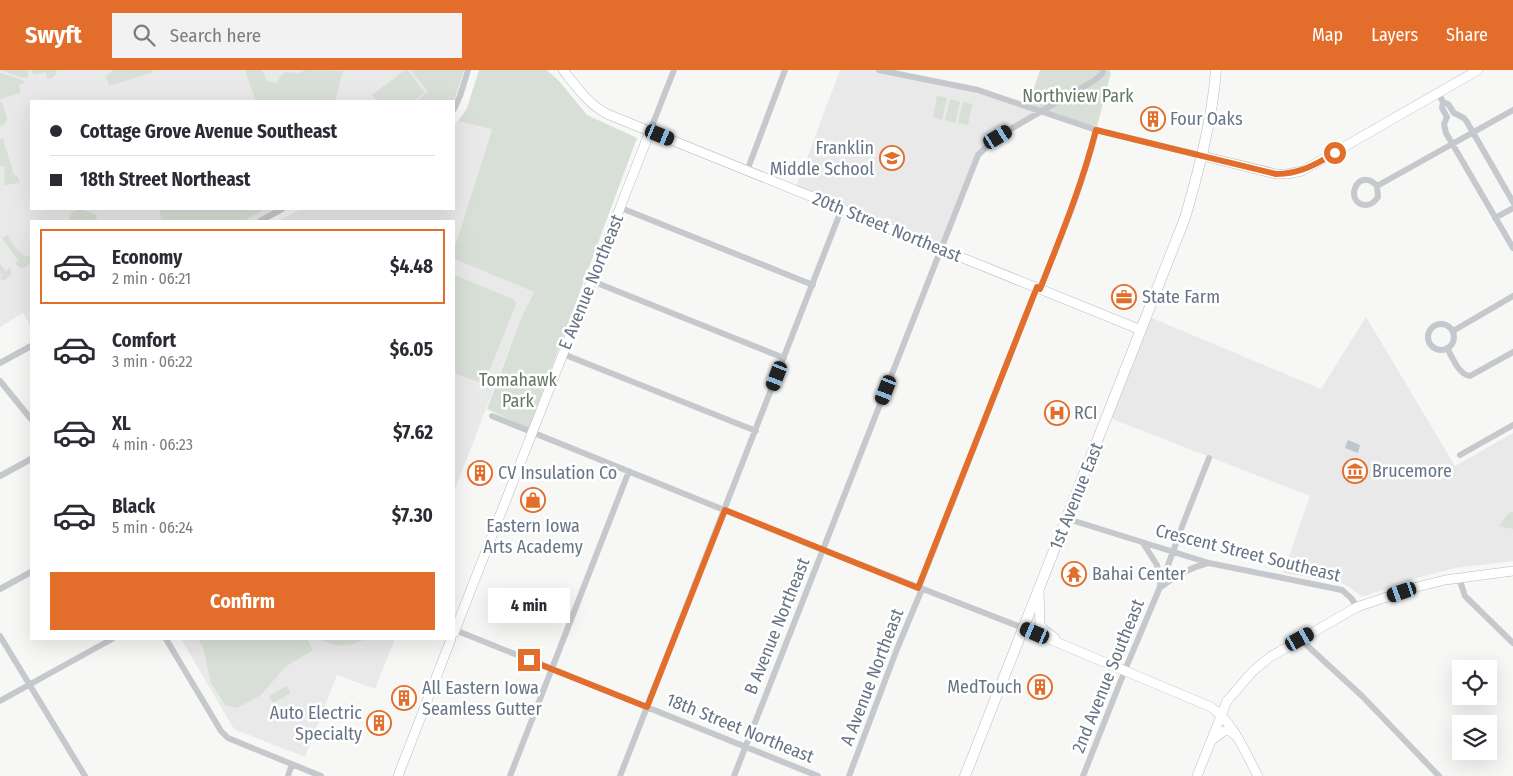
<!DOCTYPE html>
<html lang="en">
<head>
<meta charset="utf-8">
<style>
	:root { --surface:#fff; --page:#f2f2f3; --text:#2b2b33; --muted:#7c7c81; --line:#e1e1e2; --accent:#e36d2a }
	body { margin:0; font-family:"Fira Sans Condensed",sans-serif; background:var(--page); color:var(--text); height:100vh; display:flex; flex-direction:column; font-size:19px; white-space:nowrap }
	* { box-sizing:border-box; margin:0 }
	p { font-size:16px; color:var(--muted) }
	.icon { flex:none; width:28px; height:28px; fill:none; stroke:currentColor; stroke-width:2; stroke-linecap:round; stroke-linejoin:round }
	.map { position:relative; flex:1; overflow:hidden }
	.side { position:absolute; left:30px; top:150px; width:425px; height:420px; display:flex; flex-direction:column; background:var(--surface); border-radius:0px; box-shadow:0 5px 20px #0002 }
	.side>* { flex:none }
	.top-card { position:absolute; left:30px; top:30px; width:425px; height:110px; border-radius:0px; box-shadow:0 5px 20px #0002; display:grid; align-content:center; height:110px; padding:0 20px; background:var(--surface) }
	.controls { position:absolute; left:1452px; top:590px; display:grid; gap:10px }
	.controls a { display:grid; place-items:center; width:45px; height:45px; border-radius:0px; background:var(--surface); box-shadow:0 5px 20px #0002; font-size:25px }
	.end { position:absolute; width:22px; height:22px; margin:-11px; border:6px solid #e36d2a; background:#fff; box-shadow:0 0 0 2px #fff }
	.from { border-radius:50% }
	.bubble { position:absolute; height:35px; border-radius:0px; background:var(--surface); box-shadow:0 5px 20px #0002; font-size:16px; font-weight:700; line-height:35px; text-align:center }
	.car { position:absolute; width:15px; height:30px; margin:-15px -8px; border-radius:6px; box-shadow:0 0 4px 1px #0007; background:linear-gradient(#222 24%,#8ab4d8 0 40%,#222 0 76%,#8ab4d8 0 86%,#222 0) }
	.top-card b { display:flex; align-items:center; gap:18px; height:48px; font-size:19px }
	.top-card b+b { border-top:1px solid var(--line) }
	.top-card i { width:12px; height:12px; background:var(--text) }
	ul { padding:9px 0 0; list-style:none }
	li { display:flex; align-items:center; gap:15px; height:75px; margin:0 10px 8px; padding:0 10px; border:2px solid transparent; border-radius:0px }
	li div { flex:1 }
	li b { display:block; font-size:19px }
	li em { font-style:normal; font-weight:700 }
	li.current { border-color:var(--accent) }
	li>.icon { width:45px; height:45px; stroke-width:1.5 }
	.cta { display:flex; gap:10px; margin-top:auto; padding:10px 20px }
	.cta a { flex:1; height:58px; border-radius:0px; background:var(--accent); color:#fff; font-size:20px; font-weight:700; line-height:58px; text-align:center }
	header { display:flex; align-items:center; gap:30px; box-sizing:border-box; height:70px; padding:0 25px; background:var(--accent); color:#fff }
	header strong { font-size:24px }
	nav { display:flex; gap:28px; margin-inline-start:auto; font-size:18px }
	.search { width:350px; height:45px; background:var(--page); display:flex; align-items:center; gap:12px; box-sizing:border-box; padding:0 18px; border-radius:0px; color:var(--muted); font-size:19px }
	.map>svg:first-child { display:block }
	.built { fill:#e8e9e8 }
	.green { fill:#d8dfd6 }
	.water { fill:#bec7cc }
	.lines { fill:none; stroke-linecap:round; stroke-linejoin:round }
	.secondary-casing { stroke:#b8bbc1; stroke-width:10 }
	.primary-casing { stroke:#b8bbc0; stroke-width:11 }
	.street { stroke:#c5c8cc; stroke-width:6 }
	.secondary { stroke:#fff; stroke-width:9 }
	.primary { stroke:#fff; stroke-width:10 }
	.route { stroke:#e36d2a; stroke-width:6 }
	.labels { text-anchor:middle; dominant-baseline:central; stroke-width:5; stroke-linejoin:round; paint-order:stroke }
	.park-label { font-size:18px; fill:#637862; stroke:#fff }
	.poi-label { font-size:18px; fill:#677486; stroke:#fff; text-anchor:start }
	.street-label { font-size:18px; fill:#677486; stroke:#fff }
</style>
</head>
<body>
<header>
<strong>Swyft</strong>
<div class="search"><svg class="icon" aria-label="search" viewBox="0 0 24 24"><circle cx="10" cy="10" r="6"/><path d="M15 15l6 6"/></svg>Search here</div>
<nav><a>Map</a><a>Layers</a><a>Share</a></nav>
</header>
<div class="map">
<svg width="1513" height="706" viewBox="0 0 1513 706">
	<rect width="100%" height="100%" fill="#f7f8f5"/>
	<path class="built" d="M0 0H464L454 32 31 31V139H276L253 151H31V256L23 243 0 257Z
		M840 0H874L891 2 978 20 1041 42 997 67 978 85 941 179 795 120Z
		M458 51 492 58 454 179V151H278L301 139H454V54Z
		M454 189 534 222 521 248 454 422Z
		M1147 246 1321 319 1366 247 1455 396 1513 363V491L1455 498 1417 508 1365 526 1359 525 1350 517 1338 512 1283 503 1310 426 1107 347Z
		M181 569H395L375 619 337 605 305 687 234 659Z"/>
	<path class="green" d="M0 0H27L29 7 24 8Z
		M32 0H57L55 5 50 9 47 8 46 2 33 5Z
		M113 0H154L150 3 109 16 106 7Z
		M245 0H262L267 11 277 13 281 5 285 2 298 3 306 0 343 1 335 31H256Z
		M405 0H408L425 23 413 31H377L372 25Z
		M411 0H464L454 32 416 31 428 22Z
		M479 0H547L559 11 587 45 637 68 529 359 487 339 521 248 534 222 454 189V179L492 59 458 51 467 38Z
		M1040 0H1109L1111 3 1096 60 1028 36Z
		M0 3 23 10 25 13 19 15 21 23 0 29Z
		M937 26 947 28 942 50 933 47Z
		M950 29 960 32 955 53 945 50Z
		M2 32 7 49 6 53 0 56V33Z
		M963 32 972 34 968 55 958 53Z
		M2 68 3 69 14 105H17L20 113 4 115 5 97 0 96V69Z
		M81 139 96 145 97 151H68L73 141Z
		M160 139H265L244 151H161Z
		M8 165 15 177 25 187 31 184V193L24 198 19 197 15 193 18 190 2 168Z
		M0 194 6 201 9 198 11 199V205L5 210 0 209 2 205 0 203Z
		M454 205 513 229 516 234 484 314 454 303Z
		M1513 442V459L1499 456 1509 443Z
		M198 569H307L313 580 285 597 261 625 237 638 225 635 211 613 203 577Z
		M319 569H365C351 577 334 578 319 569Z
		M287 616 291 623 273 633 269 626Z"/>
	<path class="water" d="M1348 370 1360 375 1358 383 1345 378Z"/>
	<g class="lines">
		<defs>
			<path id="secondary" d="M563 0C576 16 588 34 607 44L1141 260
				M1203 86 1276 104H1287L1302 101 1478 0
				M1039 520 1040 555 1043 559 1055 568
				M1023 558 1211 637C1234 653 1245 682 1258 706
				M454 563 650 61
				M1212 670 1224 661H1230L1236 666
				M398 706 451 569
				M1197 706 1227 631 1253 601 1270 587 1357 537 1417 517 1445 510 1513 501"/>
			<path id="primary" d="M965 706 1185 148C1199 99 1212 51 1216 0"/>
		</defs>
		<use href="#secondary" class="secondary-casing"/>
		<use href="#primary" class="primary-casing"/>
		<path class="street" d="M879 0 978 20 1096 60 1203 86
			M1438 23 1443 32 1448 34 1454 43 1464 48 1467 52 1513 132
			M1443 32 1442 38 1447 47
			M454 39 460 26 468 0
			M1447 47 1444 54 1446 63 1513 178
			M650 61 674 0
			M747 101 785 0
			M1377 116 1378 127C1375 131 1372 135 1366 135 1343 134 1357 95 1377 116L1513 40
			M621 138 813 215
			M1495 148 1513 138
			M260 151 282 139
			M592 211 784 288
			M1040 219C1061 166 1083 115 1096 60
			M1428 267a13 13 0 1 1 26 0a13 13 0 1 1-26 0Z
			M1453 261 1513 226
			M1447 278C1453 288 1458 304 1470 306L1513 282
			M563 284 756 361
			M0 293 31 276
			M0 311 31 349
			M492 346 823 480 1023 558
			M1460 385 1513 355
			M0 406 31 389
			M1068 449 1209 493 1342 520 1351 528 1357 537
			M1143 473 1157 495 1160 514
			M1459 508 1465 526 1513 573
			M919 517 1037 217
			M1161 517C1176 505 1189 498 1208 493
			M0 519 31 502
			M455 560 818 706
			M0 566 85 706
			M166 569 221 661 228 668 321 706
			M1300 569 1362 626 1439 706
			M0 631 112 569
			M288 706 292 694
			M510 706 629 401
			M620 706 842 138
			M734 706 978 85 997 67 1095 10 1102 4 1103 0
			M849 706 897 579 922 519
			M1083 706 1125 600 1160 517 1183 454 1209 388"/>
		<use href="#secondary" class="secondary"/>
		<use href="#primary" class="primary"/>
	</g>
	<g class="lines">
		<path class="route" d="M529 590 647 637 725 440 918 518 1037 217 1040 219C1061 166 1082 115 1096 60L1276 104C1299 104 1315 95 1335 83"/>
	</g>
	<defs>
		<symbol id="building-ring" viewBox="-11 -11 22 22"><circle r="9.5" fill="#fff" stroke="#e36d2a" stroke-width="1.5"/><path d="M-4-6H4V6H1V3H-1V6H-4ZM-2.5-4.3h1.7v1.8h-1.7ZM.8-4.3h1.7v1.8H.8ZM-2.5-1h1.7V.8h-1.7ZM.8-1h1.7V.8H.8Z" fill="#e36d2a"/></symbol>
		<symbol id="school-ring" viewBox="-11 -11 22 22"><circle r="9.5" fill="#fff" stroke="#e36d2a" stroke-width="1.5"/><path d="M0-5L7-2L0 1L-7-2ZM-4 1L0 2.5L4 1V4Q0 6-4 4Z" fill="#e36d2a"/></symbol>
		<symbol id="office-ring" viewBox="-11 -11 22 22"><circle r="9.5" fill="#fff" stroke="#e36d2a" stroke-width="1.5"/><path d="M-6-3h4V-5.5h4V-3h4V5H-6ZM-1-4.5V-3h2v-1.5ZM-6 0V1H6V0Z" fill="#e36d2a"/></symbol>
		<symbol id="hospital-ring" viewBox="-11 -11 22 22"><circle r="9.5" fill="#fff" stroke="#e36d2a" stroke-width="1.5"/><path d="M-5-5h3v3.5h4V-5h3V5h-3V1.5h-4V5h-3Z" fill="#e36d2a"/></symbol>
		<symbol id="museum-ring" viewBox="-11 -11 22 22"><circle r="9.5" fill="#fff" stroke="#e36d2a" stroke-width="1.5"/><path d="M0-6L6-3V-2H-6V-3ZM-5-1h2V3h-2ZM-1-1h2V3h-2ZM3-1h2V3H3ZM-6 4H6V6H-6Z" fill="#e36d2a"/></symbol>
		<symbol id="shop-ring" viewBox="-11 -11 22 22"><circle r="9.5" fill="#fff" stroke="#e36d2a" stroke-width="1.5"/><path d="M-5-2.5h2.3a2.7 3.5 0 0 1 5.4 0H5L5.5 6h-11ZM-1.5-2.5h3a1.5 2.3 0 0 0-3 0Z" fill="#e36d2a"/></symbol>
		<symbol id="temple-ring" viewBox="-11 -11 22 22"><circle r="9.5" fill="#fff" stroke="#e36d2a" stroke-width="1.5"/><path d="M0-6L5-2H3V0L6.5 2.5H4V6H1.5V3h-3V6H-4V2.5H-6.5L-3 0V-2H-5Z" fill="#e36d2a"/></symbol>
	</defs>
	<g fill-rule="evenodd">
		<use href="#building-ring" x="1139" y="35" width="28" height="28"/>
		<use href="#school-ring" x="878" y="74" width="28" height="28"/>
		<use href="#office-ring" x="1110" y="213" width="28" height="28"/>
		<use href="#hospital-ring" x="1043" y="329" width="28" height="28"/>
		<use href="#museum-ring" x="1341" y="387" width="28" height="28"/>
		<use href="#building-ring" x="466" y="389" width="28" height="28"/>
		<use href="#shop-ring" x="519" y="416" width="28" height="28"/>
		<use href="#temple-ring" x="1060" y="490" width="28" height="28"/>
		<use href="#building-ring" x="1026" y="603" width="28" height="28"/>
		<use href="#building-ring" x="390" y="614" width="28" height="28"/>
		<use href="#building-ring" x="365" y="639" width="28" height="28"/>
	</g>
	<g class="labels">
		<g class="park-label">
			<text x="1078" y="26">Northview Park</text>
			<text x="518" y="310">Tomahawk<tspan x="518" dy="21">Park</tspan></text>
		</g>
		<g class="poi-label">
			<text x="1170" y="49">Four Oaks</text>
			<text x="874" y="78" text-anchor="end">Franklin<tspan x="874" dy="21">Middle School</tspan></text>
			<text x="1142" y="227">State Farm</text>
			<text x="1074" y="343">RCI</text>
			<text x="1372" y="401">Brucemore</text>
			<text x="498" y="403">CV Insulation Co</text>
			<text x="533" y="456" text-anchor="middle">Eastern Iowa<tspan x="533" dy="21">Arts Academy</tspan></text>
			<text x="1092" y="504">Bahai Center</text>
			<text x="1022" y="617" text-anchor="end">MedTouch</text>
			<text x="422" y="618">All Eastern Iowa<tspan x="422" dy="21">Seamless Gutter</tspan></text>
			<text x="362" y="643" text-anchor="end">Auto Electric<tspan x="362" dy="21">Specialty</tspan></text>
		</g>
		<g class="street-label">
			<text transform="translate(887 157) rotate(22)">20th Street Northeast</text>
			<text transform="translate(591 212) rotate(-68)">E Avenue Northeast</text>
			<text transform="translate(1076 426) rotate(-68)">1st Avenue East</text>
			<text transform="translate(1248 483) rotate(14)">Crescent Street Southeast</text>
			<text transform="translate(777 556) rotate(-68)">B Avenue Northeast</text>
			<text transform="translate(1108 606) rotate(-68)">2nd Avenue Southeast</text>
			<text transform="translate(872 607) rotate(-69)">A Avenue Northeast</text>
			<text transform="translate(740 658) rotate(22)">18th Street Northeast</text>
		</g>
	</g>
</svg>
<div class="controls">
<a><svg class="icon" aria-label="locate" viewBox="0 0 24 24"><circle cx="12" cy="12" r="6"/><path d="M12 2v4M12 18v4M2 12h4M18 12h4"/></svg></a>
<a><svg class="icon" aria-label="layers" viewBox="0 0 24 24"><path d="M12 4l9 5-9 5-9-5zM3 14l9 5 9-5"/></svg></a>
</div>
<i class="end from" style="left:1335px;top:83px"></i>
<i class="end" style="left:529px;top:590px"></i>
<div class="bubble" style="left:488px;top:518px;width:82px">4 min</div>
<i class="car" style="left:660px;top:65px;rotate:112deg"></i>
<i class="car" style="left:998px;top:67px;rotate:59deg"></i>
<i class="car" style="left:777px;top:306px;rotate:201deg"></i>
<i class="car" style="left:886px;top:320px;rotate:201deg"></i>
<i class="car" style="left:1402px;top:522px;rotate:251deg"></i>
<i class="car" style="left:1035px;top:563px;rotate:293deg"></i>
<i class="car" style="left:1300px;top:569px;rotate:61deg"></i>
<div class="top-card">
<b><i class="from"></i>Cottage Grove Avenue Southeast</b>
<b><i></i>18th Street Northeast</b>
</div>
<section class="side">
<ul>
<li class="current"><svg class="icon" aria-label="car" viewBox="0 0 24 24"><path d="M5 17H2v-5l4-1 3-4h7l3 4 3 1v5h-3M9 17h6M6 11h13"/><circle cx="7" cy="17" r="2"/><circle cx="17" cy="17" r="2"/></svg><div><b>Economy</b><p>2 min · 06:21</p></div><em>$4.48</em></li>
<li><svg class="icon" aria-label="car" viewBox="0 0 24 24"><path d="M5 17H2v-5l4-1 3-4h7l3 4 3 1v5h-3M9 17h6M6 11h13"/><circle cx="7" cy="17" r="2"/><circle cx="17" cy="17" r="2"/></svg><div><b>Comfort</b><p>3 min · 06:22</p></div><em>$6.05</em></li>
<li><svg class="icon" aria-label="car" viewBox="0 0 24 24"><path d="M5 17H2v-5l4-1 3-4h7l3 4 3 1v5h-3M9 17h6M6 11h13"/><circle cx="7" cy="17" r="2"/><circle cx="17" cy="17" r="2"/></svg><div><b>XL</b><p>4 min · 06:23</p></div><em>$7.62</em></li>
<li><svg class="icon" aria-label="car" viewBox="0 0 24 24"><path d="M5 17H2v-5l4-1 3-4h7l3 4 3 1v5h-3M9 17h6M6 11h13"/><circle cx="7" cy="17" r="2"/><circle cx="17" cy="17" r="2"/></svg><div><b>Black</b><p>5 min · 06:24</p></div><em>$7.30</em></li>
</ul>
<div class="cta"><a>Confirm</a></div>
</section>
</div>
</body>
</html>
